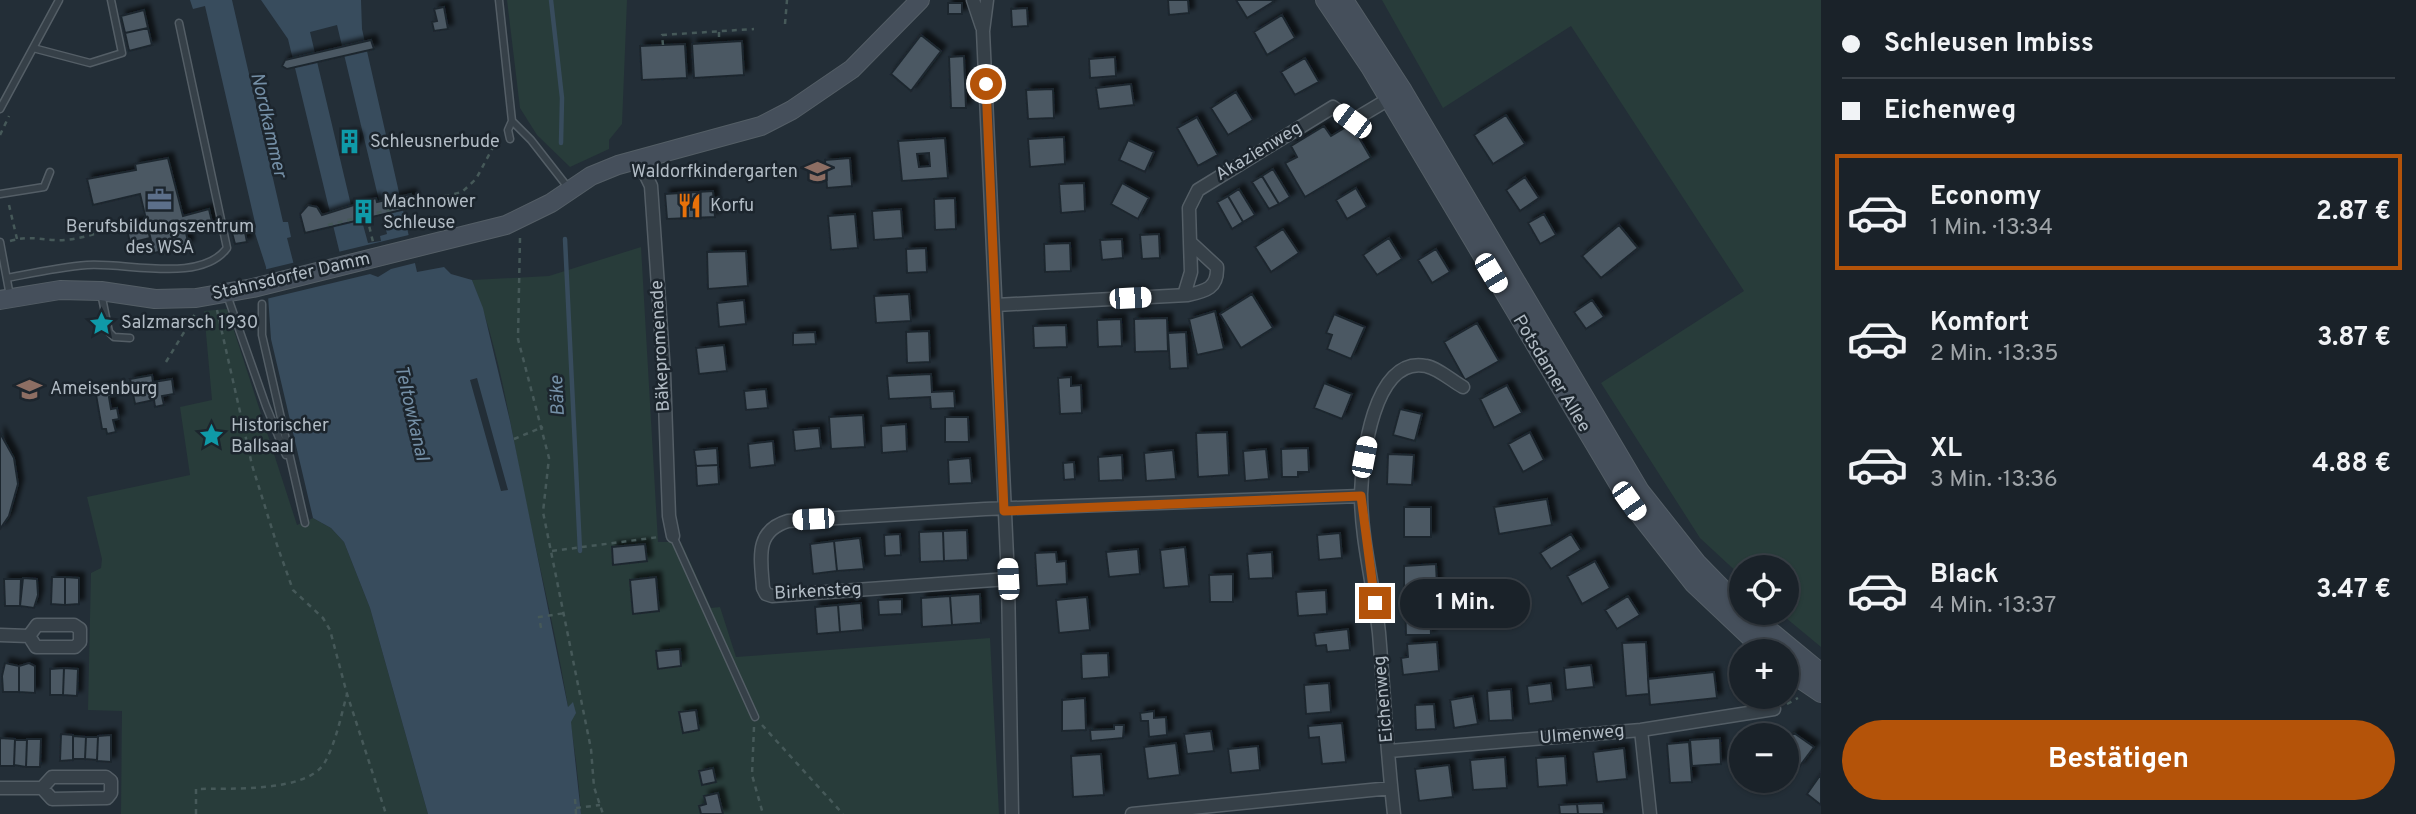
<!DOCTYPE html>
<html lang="de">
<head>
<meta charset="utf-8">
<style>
	:root { --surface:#1a2229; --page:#272f35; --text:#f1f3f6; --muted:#9fa4a8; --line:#383f46; --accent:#b45309 }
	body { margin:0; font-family:Overpass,sans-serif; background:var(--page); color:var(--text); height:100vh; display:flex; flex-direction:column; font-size:26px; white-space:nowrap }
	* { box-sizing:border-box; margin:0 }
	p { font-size:23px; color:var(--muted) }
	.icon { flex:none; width:38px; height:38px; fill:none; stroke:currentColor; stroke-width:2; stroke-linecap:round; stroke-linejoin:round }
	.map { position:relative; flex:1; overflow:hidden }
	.details { display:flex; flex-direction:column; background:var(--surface); width:595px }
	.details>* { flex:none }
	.banner { display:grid; align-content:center; height:154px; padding:0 21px; background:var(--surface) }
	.tools { position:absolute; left:1729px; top:555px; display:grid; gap:14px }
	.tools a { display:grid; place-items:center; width:70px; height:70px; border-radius:50%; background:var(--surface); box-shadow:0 2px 5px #0004,0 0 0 2px var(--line); font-size:35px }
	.end { position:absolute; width:32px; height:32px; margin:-16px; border:9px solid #b45309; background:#fff; box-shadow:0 0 0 4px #fff }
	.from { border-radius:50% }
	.bubble { position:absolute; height:49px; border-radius:24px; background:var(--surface); box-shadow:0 2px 5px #0004,0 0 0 2px var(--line); font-size:23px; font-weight:700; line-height:49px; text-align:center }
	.car { position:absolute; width:21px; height:42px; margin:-21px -10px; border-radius:9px; box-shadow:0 0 5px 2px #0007; background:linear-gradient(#fff 24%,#345 0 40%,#fff 0 76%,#345 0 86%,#fff 0) }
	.banner b { display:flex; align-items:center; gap:24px; height:66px; font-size:26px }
	.banner b+b { border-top:2px solid var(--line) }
	.banner i { width:18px; height:18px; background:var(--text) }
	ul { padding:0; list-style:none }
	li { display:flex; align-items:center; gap:21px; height:116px; margin:0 14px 10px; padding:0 7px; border:4px solid transparent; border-radius:0px }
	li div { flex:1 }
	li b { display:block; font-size:26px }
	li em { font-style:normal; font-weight:700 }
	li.selected { border-color:var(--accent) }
	li>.icon { width:63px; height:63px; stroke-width:1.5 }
	.cta { display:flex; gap:14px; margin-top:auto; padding:14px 21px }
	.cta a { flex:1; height:80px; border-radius:42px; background:var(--accent); color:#fff; font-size:28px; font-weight:700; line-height:80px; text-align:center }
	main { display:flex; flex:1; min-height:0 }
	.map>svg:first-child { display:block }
	.green { fill:#283c3a }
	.water { fill:#384c5d; fill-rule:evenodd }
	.pier { fill:#232e37 }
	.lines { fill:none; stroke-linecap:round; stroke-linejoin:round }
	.stream { stroke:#384c5d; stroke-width:4.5 }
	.building { fill:#4b5963; stroke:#1e272f; stroke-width:2; fill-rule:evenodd; filter:url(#shadow) }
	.lane-casing { stroke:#545e66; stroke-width:9 }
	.street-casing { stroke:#545e66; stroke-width:15 }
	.secondary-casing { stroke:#545e66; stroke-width:20 }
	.path { stroke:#465959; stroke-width:2.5; stroke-dasharray:5 5; stroke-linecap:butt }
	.lane { stroke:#364048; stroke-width:6 }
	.street { stroke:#364048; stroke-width:12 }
	.secondary { stroke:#454f5b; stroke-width:18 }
	.route { stroke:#b45309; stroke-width:9 }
	.labels { text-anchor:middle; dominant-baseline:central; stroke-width:5; stroke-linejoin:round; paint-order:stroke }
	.poi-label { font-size:18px; fill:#b1bbc4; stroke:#1c252d; text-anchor:start }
	.street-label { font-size:18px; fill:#b1bbc4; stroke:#1c252d }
	.water-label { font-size:19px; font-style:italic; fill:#748fa6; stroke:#1c252d }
</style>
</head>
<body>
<main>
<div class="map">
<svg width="1821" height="814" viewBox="0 0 1821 814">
	<defs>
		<filter id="shadow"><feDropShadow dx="5" dy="-5" stdDeviation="2" flood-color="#0009"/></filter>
	</defs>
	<rect width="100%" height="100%" fill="#232e37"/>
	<path class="green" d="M507 0H627L622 124 609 140V149L570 167 537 135 520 108Z
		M1382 0H1821V647L1780 613 1787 612V567H1741V576L1700 538 1601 383 1744 291 1571 26 1443 108Z
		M641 247 658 542H681L711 608 720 607 736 657 990 638 999 814H581C574 707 547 602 525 498 510 425 500 349 472 280L549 276Z
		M227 309 297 525 313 518 331 528 344 542 370 608 428 814H121L122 711 88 710 91 573 101 568 102 559 87 497 190 475 180 407 212 400 204 311Z"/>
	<path class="water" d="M190 0H232L283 222H288L291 237 287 238 294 265 340 254 288 39 261 0H361L362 29 417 272 444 267 451 274 472 280 483 308 510 421 568 707 573 702 576 713 571 722 581 814H428L370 608 344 542 331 528 313 518 271 339 266 267 254 230 256 227 205 6 193 9ZM337 25 387 234 380 236 381 241 368 243 362 221 355 222 310 32Z"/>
	<path class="pier" d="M413 234 419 262 391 269 378 277 370 274 266 299 263 270Z
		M477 378 508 490 501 491 470 380Z"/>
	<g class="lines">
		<path class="stream" d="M551 0 562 98 561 143
			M565 239 580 551"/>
	</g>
	<path class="building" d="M1168 0H1188L1189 13 1169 15Z
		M1236 0H1272L1273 2 1247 18Z
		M948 3H962V14H948Z
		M444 7 448 29 434 31 432 22 437 21 434 9Z
		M1027 8 1028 26 1012 27 1011 9Z
		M144 10 148 28 125 33 121 16Z
		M1282 15 1295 38 1267 55 1254 32Z
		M148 28 152 45 129 51 125 33Z
		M921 35 941 51 911 91 891 74Z
		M371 40 374 49 287 69 282 66 285 60Z
		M742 41 744 75 694 78 692 44Z
		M685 44 687 78 642 80 640 46Z
		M964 56 966 108H951L949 57Z
		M1115 57 1116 76 1090 78 1089 59Z
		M1305 58 1319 82 1295 95 1281 72Z
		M1131 84 1134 105 1099 109 1096 88Z
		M1053 89 1054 118 1028 119 1026 90Z
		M1236 92 1253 120 1228 135 1211 108Z
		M1506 115 1525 144 1493 164 1474 135Z
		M1197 117 1218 155 1198 166 1177 128Z
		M1351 124 1371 158 1305 197 1285 163 1297 157 1291 146 1324 126 1331 136Z
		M342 142a8 8 0 1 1 16 0a8 8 0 1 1-16 0Z
		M1064 137 1065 164 1030 167 1028 139Z
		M945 138 948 178 902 181 898 141ZM929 153 930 166 919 167 917 154Z
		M1128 140 1154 152 1145 172 1119 160Z
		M168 158 183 216 209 209 213 226 186 233 189 245 154 253 140 194 93 205 87 179 136 170 135 164Z
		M850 158 852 186 827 188 825 160Z
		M1273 169 1290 197 1279 204 1262 176Z
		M1262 176 1279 204 1269 209 1252 182Z
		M1525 177 1539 198 1520 211 1506 190Z
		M1084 183 1085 211 1061 213 1059 184Z
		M1122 183 1149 198 1138 219 1111 204Z
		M1356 188 1367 207 1347 219 1336 200Z
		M1239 189 1255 215 1243 222 1228 196Z
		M713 191 715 217 667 219 665 194Z
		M411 194 414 207 305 233 300 214 308 205 317 207 322 215 376 198 377 202Z
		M1228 196 1243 222 1232 229 1217 202Z
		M955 198 956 229 935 230 934 199Z
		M901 209 903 238 874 240 872 211Z
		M855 214 858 248 831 250 828 216Z
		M1544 214 1556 235 1540 244 1528 223Z
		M146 221 150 238 130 243 126 225Z
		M243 222 247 242 235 244 230 225Z
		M1619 225 1638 248 1601 278 1582 256Z
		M1283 229 1299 253 1271 272 1255 247Z
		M1159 234 1160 258 1142 259 1140 235Z
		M1389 238 1402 259 1377 275 1363 255Z
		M1122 239 1123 258 1102 260 1100 240Z
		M1070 243 1071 271 1045 272 1044 244Z
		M926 248 927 272 907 273 906 249Z
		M1436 249 1450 272 1432 283 1418 260Z
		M746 251 748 286 708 289 707 252Z
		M909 294 911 321 876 323 874 296Z
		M1252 294 1273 328 1241 348 1220 314Z
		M744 300 746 324 719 327 717 303Z
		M1592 300 1604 317 1586 329 1574 312Z
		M1215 311 1224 349 1197 355 1189 319Z
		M1334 314 1365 327 1351 359 1327 349 1332 335 1326 333Z
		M1167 318 1168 351 1135 352 1134 319Z
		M1121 319 1122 346 1098 347 1097 320Z
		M1477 323 1499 361 1465 380 1444 342Z
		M1066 325 1067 347 1034 348 1033 326Z
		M929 331 930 362 907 363 906 332Z
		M815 332 816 344 793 345V333Z
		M1186 332 1188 368 1170 369 1168 333Z
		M724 345 727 371 699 374 696 348Z
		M931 374 932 392 954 391 955 408 931 409 930 397 889 399 887 376Z
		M152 375 153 382 172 379 174 394 162 396 164 405 155 407 154 400 135 404 130 379Z
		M1071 377V386L1081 385 1082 413 1060 414 1058 378Z
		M1324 383 1352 394 1342 419 1314 408Z
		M1507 385 1522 413 1494 428 1480 399Z
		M114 386 116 396 109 397 111 409 117 408 119 419 113 420 116 432 107 434 106 429H102L95 389Z
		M766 389 768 408 746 410 744 391Z
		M1400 409 1422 414 1415 441 1393 435Z
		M863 415 865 447 831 449 829 417Z
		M945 417H968L969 442H945Z
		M906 424 907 451 882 453 881 426Z
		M819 428 821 448 795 451 793 430Z
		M1227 432 1229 475 1198 477 1196 433Z
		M1530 432 1544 460 1523 472 1508 444Z
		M0 433 14 458 18 484 9 516 0 529Z
		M773 441 775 465 750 468 748 444Z
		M717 448 718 465 696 466 694 450Z
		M1308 448 1309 472H1298V477H1282L1281 449Z
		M1266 449 1269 479 1245 481 1243 451Z
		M1173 450 1176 479 1146 481 1144 453Z
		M1388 454 1414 455 1412 485 1387 484Z
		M1122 455 1123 480 1099 481 1098 457Z
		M970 458 972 483 949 484 948 460Z
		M1074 462 1075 479 1064 480 1063 463Z
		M718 465 719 484 697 486 696 466Z
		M1547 499 1552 525 1499 534 1494 507Z
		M1404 507H1431V537H1404Z
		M967 530 968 560 944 561 943 531Z
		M943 531 944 561 920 562 919 532Z
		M1340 533 1342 558 1319 560 1317 535Z
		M900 534 901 555 885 556 884 535Z
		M1571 534 1581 550 1551 569 1540 553Z
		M860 538 864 569 837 571 834 541Z
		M834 541 837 571 813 574 810 544Z
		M645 544 647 561 613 565 612 547Z
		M1185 547 1189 586 1164 588 1160 550Z
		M1138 549 1140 574 1109 577 1106 552Z
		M1056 552 1057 562 1066 561 1067 584 1037 586 1035 553Z
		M1272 552 1273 578 1249 579 1247 554Z
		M1595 561 1610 588 1582 604 1567 576Z
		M1436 564 1437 586 1404 587V566Z
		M1233 574V602H1210L1209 575Z
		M52 577H65V605L51 604Z
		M65 577 79 578V604L65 605Z
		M656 577 659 611 633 614 630 580Z
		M23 578 37 579 38 595 34 608 20 606Z
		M4 579H21L20 606H5Z
		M1326 590 1327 614 1298 616 1296 592Z
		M980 594 981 623 952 625 950 596Z
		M950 596 952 625 922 627 921 598Z
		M1628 596 1640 615 1617 629 1605 610Z
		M1087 597 1090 630 1059 633 1056 600Z
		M902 599V614L879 615 878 600Z
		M1405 601H1430L1431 635H1406Z
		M861 603 863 630 840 632 838 605Z
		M838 605 840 632 817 634 815 607Z
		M1348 629 1350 650 1327 652 1326 645 1316 646 1314 633Z
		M1437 642 1439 671 1403 675 1401 658 1408 657 1407 644Z
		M1646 642 1649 694 1626 696 1622 643Z
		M680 649 681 666 658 669 656 651Z
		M1108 653 1109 677 1082 679 1081 654Z
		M5 663 19 666V692H3L2 676Z
		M29 663 35 666V693L19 692V666Z
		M1591 665 1594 687 1566 690 1564 668Z
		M64 668 63 695H50V669Z
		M64 668 78 669 77 696 63 695Z
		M1714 672 1717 698 1650 705 1648 679Z
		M1329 683 1331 712 1306 714 1304 685Z
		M1551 683 1553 701 1529 704 1527 686Z
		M1511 689 1513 720 1489 721 1487 691Z
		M1473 696 1478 724 1454 728 1450 700Z
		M1085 698 1086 730 1062 731V700Z
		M1434 704 1436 729 1416 730 1415 705Z
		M696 710 699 730 683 733 679 712Z
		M1154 711V718L1166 717 1167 735 1149 737 1148 721H1141L1140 713Z
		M1342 723 1346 762 1322 764 1319 737 1309 738 1308 726Z
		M1114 725H1124L1123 738 1091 741 1090 730 1114 729Z
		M1211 731 1214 751 1187 754 1184 734Z
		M1794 733 1814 747 1799 767 1787 758V742Z
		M61 734 73 735V760L60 761Z
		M111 735V762L97 761 98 736Z
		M73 736 86 737 85 759H73Z
		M86 737H98L97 760 85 759Z
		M0 738 15 739 14 766H0Z
		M1720 738 1721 764 1692 766 1690 740Z
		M27 739H41L40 767H26Z
		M15 740H27L26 767 14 765Z
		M1689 742 1692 782 1670 783 1667 744Z
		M1176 743 1180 775 1148 779 1144 747Z
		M1258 746 1260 770 1231 773 1228 749Z
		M1624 748 1627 779 1597 782 1593 752Z
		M1101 754 1104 795 1073 797 1071 756Z
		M1565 756 1567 785 1538 787 1536 758Z
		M1505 757 1507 788 1473 790 1470 760Z
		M1449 765 1453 797 1419 801 1415 769Z
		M713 768 716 782 702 785 699 771Z
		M1821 774V805L1807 794Z
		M718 793 723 814H701L699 806 706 804 704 796Z
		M1603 803 1604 814H1578L1577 804Z
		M1577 804 1578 814H1560L1559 805Z"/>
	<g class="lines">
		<defs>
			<path id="lane" d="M499 0 512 121 531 140 570 190
				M33 48 90 63 122 53 111 0
				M0 109 59 0
				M510 139 508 130 512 121
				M0 194 44 187 50 172
				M0 242 10 296
				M7 278C33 273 60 267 87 265 126 262 201 284 227 248L179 23
				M101 293 109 332 114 337 130 338
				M227 295 266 406 286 455
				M262 304V335L305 523
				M673 536 755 717"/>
			<path id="street" d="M973 0 982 27
				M987 0 983 31 1008 579 1012 814
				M638 159 651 186 664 373 669 516 673 536
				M1184 295 1191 272 1190 242
				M996 305 1188 295C1206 291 1218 288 1217 267L1190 242 1189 208 1198 190 1333 107 1352 121 1394 96
				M1008 579 772 596 766 594 763 588C761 559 754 531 788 521L985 509 1361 496
				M0 635 29 636 36 647H75L80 642V629L74 625H37L29 636
				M1641 730 1650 814
				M1389 751 1641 730 1774 709
				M0 788H42L52 777H106L111 781V793L107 798 52 799 42 788
				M1132 814 1391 788
				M1394 814C1387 754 1384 693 1379 633 1374 587 1361 540 1361 494 1362 460 1373 355 1426 366 1438 368 1452 381 1463 387"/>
			<path id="secondary" d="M1325 0 1370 67 1628 500 1694 584 1765 651
				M1344 0 1403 91 1640 491 1697 563 1741 608
				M0 300 60 290 101 291 155 299 196 298 253 288 506 225 551 203 591 176 618 165 761 126 792 110 852 69 920 0
				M1747 612 1821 673
				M1787 670 1821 693"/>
		</defs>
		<use href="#lane" class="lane-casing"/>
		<use href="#street" class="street-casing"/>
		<use href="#secondary" class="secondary-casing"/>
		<path class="path" d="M785 24 787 0
			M719 32V42
			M663 45 662 35 754 29
			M0 135 9 116
			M9 205 17 239
			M367 217 373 242
			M328 225 462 192 476 179 498 138
			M520 238 518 339 549 458 543 512 591 749 594 787 603 814
			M10 241C28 236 37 239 54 240 77 242 104 230 126 225
			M217 310 252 465 277 545 293 590 323 618 330 630 347 694 386 814
			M166 362 195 314
			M514 439 543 427
			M552 551 659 537
			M541 628 539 617 565 613
			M1787 704 1798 698
			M762 725 843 814
			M754 727 752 775 763 814
			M575 799 576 814
			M576 808 600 805
			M196 814V789C229 788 308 793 325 762 336 742 341 716 347 694"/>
		<use href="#lane" class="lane"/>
		<use href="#street" class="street"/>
		<use href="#secondary" class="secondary"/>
	</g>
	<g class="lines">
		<path class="route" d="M986 84 1004 511 1361 496 1375 603"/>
	</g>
	<defs>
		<symbol id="building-bare" viewBox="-9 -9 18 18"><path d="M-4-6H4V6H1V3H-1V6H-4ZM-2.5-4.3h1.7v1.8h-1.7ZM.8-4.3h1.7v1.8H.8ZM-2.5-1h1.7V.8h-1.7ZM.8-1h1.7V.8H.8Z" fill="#0f9aa8" stroke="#1c252d" stroke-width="2.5" paint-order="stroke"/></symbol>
		<symbol id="school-bare" viewBox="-9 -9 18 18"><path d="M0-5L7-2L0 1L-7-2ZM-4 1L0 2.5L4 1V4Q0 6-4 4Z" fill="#8d6e63" stroke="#1c252d" stroke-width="2.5" paint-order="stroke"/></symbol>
		<symbol id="office-bare" viewBox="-9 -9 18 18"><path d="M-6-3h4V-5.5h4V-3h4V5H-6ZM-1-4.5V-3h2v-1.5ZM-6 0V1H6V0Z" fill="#5c6f8a" stroke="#1c252d" stroke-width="2.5" paint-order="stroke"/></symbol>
		<symbol id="restaurant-bare" viewBox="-9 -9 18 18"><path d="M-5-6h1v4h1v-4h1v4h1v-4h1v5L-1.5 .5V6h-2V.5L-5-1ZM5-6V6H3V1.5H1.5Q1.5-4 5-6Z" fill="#e8710a" stroke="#1c252d" stroke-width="2.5" paint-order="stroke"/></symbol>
		<symbol id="sight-bare" viewBox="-9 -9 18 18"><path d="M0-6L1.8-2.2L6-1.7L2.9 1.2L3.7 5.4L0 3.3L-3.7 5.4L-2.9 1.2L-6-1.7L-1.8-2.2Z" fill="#0f9aa8" stroke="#1c252d" stroke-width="2.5" paint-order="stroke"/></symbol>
	</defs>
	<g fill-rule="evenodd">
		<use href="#building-bare" x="332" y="124" width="35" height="35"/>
		<use href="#school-bare" x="800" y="154" width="35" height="35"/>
		<use href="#office-bare" x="142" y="182" width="35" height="35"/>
		<use href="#restaurant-bare" x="672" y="188" width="35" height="35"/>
		<use href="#building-bare" x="346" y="194" width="35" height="35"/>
		<use href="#sight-bare" x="84" y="306" width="35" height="35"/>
		<use href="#school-bare" x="12" y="372" width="35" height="35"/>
		<use href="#sight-bare" x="194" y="418" width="35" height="35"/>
	</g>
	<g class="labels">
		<g class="poi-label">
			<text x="370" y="142">Schleusnerbude</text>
			<text x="798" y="172" text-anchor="end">Waldorfkindergarten</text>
			<text x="383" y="202">Machnower<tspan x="383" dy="21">Schleuse</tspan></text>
			<text x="710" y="206">Korfu</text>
			<text x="160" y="227" text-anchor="middle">Berufsbildungszentrum<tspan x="160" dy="21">des WSA</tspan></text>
			<text x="121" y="323">Salzmarsch 1930</text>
			<text x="50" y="389">Ameisenburg</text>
			<text x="231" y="426">Historischer<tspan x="231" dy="21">Ballsaal</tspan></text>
		</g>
		<g class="street-label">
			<text transform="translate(1259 152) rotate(-31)">Akazienweg</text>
			<text transform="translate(291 277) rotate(-13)">Stahnsdorfer Damm</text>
			<text transform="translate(661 346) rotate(-93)">Bäkepromenade</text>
			<text transform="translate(1551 374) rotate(59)">Potsdamer Allee</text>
			<text transform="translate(818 592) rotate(-3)">Birkensteg</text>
			<text transform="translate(1384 699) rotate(-95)">Eichenweg</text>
			<text transform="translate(1582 735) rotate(-5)">Ulmenweg</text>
		</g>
		<g class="water-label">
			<text transform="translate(268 125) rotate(77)">Nordkammer</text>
			<text transform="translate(558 396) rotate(-93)">Bäke</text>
			<text transform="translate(411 413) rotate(77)">Teltowkanal</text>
		</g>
	</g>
</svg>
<div class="tools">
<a><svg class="icon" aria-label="locate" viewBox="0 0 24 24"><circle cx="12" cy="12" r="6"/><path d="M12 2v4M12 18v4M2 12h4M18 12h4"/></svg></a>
<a>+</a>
<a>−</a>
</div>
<i class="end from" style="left:986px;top:84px"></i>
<i class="end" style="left:1375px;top:603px"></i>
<div class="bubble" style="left:1400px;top:579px;width:130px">1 Min.</div>
<i class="car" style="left:1352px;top:121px;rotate:307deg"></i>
<i class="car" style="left:1491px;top:273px;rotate:149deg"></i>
<i class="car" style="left:1130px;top:298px;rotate:87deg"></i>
<i class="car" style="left:1364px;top:457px;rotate:11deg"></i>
<i class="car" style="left:1629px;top:501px;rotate:145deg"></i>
<i class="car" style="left:813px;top:519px;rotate:267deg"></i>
<i class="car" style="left:1008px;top:579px;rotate:357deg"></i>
</div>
<section class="details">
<div class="banner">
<b><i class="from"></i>Schleusen Imbiss</b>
<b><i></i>Eichenweg</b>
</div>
<ul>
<li class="selected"><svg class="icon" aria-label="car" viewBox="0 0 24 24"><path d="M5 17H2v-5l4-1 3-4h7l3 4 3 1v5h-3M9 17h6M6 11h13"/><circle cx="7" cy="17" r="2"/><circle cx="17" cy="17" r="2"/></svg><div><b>Economy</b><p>1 Min. · 13:34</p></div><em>2.87 €</em></li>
<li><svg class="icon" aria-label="car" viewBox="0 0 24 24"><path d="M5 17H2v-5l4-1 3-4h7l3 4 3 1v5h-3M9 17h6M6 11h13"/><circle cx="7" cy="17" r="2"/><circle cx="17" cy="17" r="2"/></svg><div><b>Komfort</b><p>2 Min. · 13:35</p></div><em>3.87 €</em></li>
<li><svg class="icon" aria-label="car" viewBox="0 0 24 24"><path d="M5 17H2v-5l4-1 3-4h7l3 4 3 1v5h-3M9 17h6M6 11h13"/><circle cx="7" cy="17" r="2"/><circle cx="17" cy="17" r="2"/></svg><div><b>XL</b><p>3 Min. · 13:36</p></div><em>4.88 €</em></li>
<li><svg class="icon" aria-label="car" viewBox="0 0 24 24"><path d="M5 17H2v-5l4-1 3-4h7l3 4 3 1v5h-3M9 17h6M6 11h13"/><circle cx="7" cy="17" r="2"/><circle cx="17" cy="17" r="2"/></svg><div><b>Black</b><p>4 Min. · 13:37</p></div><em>3.47 €</em></li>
</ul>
<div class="cta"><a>Bestätigen</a></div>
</section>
</main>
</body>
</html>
